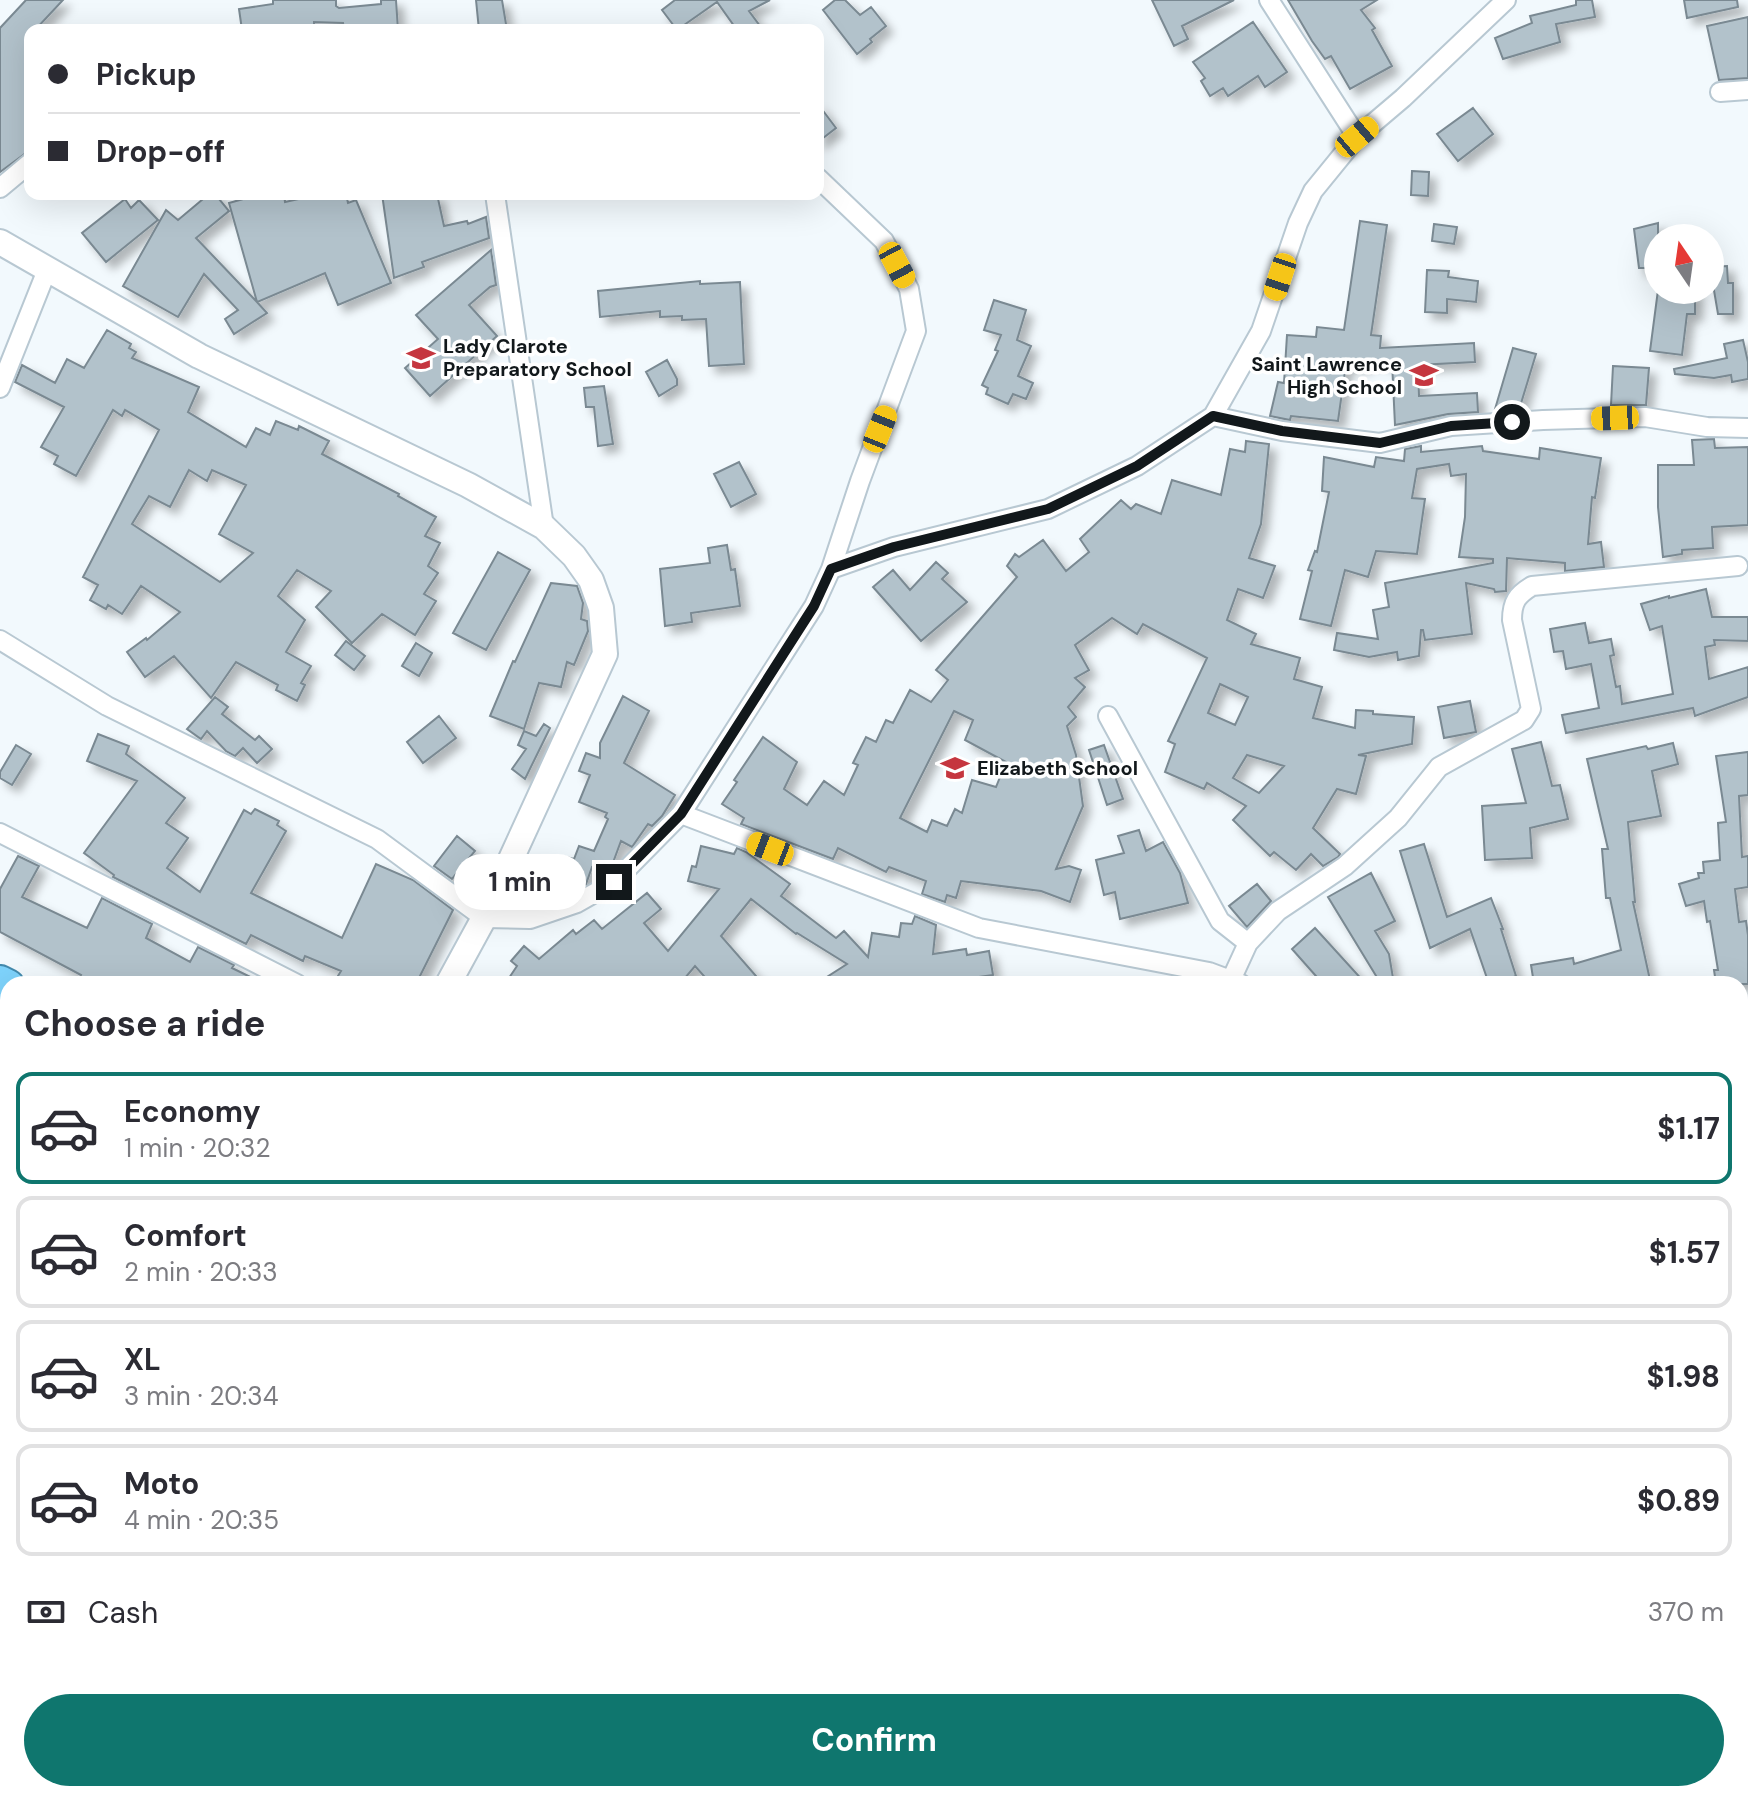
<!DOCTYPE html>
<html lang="en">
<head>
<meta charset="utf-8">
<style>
	:root { --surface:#fff; --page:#f7f7f7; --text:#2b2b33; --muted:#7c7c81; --line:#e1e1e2; --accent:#0f766e }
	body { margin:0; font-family:"DM Sans",sans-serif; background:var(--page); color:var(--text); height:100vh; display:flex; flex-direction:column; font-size:30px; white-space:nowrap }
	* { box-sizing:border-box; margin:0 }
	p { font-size:26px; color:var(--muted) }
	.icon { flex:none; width:44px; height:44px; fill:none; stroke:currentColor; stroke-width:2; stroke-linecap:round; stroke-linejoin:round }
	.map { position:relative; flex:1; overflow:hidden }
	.panel { position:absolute; left:0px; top:976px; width:1748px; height:826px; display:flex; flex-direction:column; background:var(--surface); border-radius:24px 24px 0 0; box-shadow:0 8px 32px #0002 }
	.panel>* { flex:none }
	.hud { position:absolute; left:24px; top:24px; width:800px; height:176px; border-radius:16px; box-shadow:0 8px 32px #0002; display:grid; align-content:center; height:176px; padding:0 24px; background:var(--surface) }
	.needle { width:52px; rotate:347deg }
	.fabs { position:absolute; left:1644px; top:224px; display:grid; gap:16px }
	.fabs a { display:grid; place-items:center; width:80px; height:80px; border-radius:50%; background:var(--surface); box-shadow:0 8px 32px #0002; font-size:40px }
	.end { position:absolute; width:36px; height:36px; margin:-18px; border:10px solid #12181b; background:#fff; box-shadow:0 0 0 4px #fff }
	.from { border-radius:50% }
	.bubble { position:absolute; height:56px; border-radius:28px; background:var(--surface); box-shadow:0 8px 32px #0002; font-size:26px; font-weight:700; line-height:56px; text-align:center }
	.car { position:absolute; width:24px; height:48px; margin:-24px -12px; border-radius:10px; box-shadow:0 0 6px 2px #0007; background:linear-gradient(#f5c518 24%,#345 0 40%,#f5c518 0 76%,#345 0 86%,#f5c518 0) }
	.hud b { display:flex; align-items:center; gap:28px; height:76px; font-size:30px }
	.hud b+b { border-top:2px solid var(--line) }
	.hud i { width:20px; height:20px; background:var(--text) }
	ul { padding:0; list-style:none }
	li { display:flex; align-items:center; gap:24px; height:112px; margin:0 16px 12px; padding:0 8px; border:4px solid var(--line); border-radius:16px }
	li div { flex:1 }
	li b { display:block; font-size:30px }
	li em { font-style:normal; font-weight:700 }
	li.selected { border-color:var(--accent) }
	li>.icon { width:72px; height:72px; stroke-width:1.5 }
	h2 { padding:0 24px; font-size:36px; line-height:96px }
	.pay { display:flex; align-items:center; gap:20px; height:88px; padding:0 24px; font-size:30px }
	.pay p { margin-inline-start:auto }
	.primary-button { display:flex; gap:16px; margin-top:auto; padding:16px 24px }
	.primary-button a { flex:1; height:92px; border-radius:48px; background:var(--accent); color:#fff; font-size:32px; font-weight:700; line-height:92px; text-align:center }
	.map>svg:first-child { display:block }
	.building { fill:#b2c2cb; stroke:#7a8992; stroke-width:2; fill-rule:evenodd; filter:url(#shadow) }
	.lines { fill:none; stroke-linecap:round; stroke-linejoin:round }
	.minor-casing { stroke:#b8c8d2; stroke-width:22 }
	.tertiary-casing { stroke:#b8c8d2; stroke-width:28 }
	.trunk-casing { stroke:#438aad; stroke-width:36 }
	.minor { stroke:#fff; stroke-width:18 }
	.tertiary { stroke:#fff; stroke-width:24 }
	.trunk { stroke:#7ed3fc; stroke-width:32 }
	.route { stroke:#12181b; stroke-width:10 }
	.labels { text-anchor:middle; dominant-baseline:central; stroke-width:7; stroke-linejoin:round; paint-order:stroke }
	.poi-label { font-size:20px; font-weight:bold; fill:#12181b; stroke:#fff; text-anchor:start }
</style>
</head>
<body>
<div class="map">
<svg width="1748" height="1801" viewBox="0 0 1748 1801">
	<defs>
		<filter id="shadow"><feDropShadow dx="7" dy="7" stdDeviation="4" flood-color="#0004"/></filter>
	</defs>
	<rect width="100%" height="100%" fill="#f2f9fd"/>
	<path class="building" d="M26 0H63L35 30H30V150L0 172V28Z
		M273 0H336V6L339 8 381 4V0H396L398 30H359V27L344 29 343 23 314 22V30H242L239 9 273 4Z
		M476 0H502L507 30H479Z
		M675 0H770L749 11 763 30H737L717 2 677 30 662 10Z
		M835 0H845L860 15 871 7 886 26 870 39 872 42 857 54 823 10Z
		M1152 0H1234L1182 26 1188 39 1174 46Z
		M1288 0H1377L1361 10 1375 28 1372 30 1392 66 1350 89 1331 56 1325 59 1312 41Z
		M1576 0H1592L1595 17 1556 24 1560 42 1503 59 1495 38 1532 23 1530 16 1576 5Z
		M1684 0H1737L1738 7 1687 18Z
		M1748 17V78L1719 80 1707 26Z
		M1253 22 1287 72 1265 87 1258 76 1228 96 1223 88 1210 96 1201 81 1205 78 1193 62Z
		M818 104 836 128 818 142Z
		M1473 108 1493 134 1458 161 1437 134Z
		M1412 171 1429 172 1428 196 1411 195Z
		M209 194H215L229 211 196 238 257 302 229 203 261 194H284L285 202 321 194H346L348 203 356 200 391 283 338 305 325 273 257 302 267 313 234 334 225 319 238 310 204 274 178 317 123 286 166 210 178 220Z
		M382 194H406V198L437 194 444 226 467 221 468 224 486 217 489 238 422 262 424 267 394 278Z
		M125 199 131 208 139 200 158 220 106 262 82 233Z
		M1360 221 1387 225 1371 335 1381 336 1380 348 1474 343 1475 362 1418 365 1419 396 1477 393 1478 412 1448 414 1395 425 1392 362 1364 360V366L1346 364 1338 421 1291 416 1290 420 1270 416 1278 382 1284 383 1287 335 1316 337 1317 327 1344 330Z
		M1658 223V268H1639L1634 229Z
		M1434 224 1457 227 1454 244 1432 241Z
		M491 250 496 285 490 287 469 305 497 336 430 396 405 368 438 339 416 315Z
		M1727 266 1728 283H1733V314H1718L1710 267Z
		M1427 270 1449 271 1448 277 1478 281 1476 302 1447 299V313L1425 312Z
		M700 281V284L740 282 744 364 709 366 706 319 682 320V316L660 317V311L600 317 598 291Z
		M1658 290H1695V314H1687L1682 355 1650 351Z
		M994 300 1026 310 1017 340 1031 346 1018 376 1033 383 1026 399 1013 394 1008 404 986 394 988 388 982 385 998 351 995 350 1001 335 984 330Z
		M107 330 131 344 129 348 136 352 132 358 199 387 188 412 246 447 256 428 270 435 276 421 298 430 299 426 329 441 322 454 399 494 398 496 436 517 425 536 440 543 428 566 438 573 424 594 436 601 415 635 382 614 352 643 316 607 331 591 297 570 278 596 305 620 286 652 311 666 301 683 305 685 297 701 276 690 278 685 236 662 211 698 174 656 145 677 127 652 146 638 147 640 180 612 141 586 122 614 108 605 106 609 90 600 98 585 83 577 159 430 125 410 122 416 113 410 76 476 54 464 58 456 41 447 64 407 15 382 22 365 55 383 67 359 84 368ZM189 470 207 481 212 470 246 485 219 534 253 553 220 582 132 524 149 496 170 507Z
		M1743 340 1748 362V379L1732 382 1731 375 1714 378 1675 374 1674 369 1727 358 1724 344Z
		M1513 348 1536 354 1519 410 1501 411 1495 409Z
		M667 360 677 379V385L659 396 646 372Z
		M1613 366 1649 368 1646 405H1611Z
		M604 386 613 444 598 446 594 407H586L584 388Z
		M1714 439 1715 448 1748 447V525L1712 527 1713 548 1682 550V554L1663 557 1658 507V465H1694L1692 440Z
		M1246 441 1269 444 1261 524 1249 558 1275 566 1263 598 1238 589 1227 620 1256 634 1251 644 1300 658 1294 679 1322 687 1313 718 1355 728 1356 710 1373 711V714L1414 717 1412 744 1358 755 1366 756 1356 794 1337 789 1313 828 1340 854 1338 857 1323 866 1311 854 1296 870 1274 852 1270 856 1233 820 1246 806 1207 783 1204 789 1165 772 1175 744 1168 741 1207 658 1143 624 1137 634 1112 618 1075 645 1089 670 1075 678 1085 687 1068 707 1076 717 1067 726 1076 755 1083 806 1056 869 1069 866 1081 870 1070 902 1041 891 961 881 956 898 947 895 945 902 922 894 926 881 889 867 886 872 838 848 833 859 741 824 744 818 722 804 737 782 734 780 763 737 797 762 784 789 807 805 824 781 844 795 858 765 853 763 866 737 876 742 886 720 893 723 910 690 931 702 948 680 936 670 1017 577 1007 566 1015 554 1019 557 1043 540 1066 571 1089 552 1080 539 1121 500 1131 509 1136 504 1161 514 1172 480 1221 495 1230 449 1245 452ZM1220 684 1248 697 1235 725 1208 713ZM954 711 973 720 965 740 1006 762 996 787 972 780 962 813 955 809 947 826 932 820 927 832 900 818ZM1247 755 1284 766 1259 793 1233 778Z
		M1421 446V452L1482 446 1483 451 1539 459 1540 448 1601 458 1595 498 1592 497 1588 544 1601 542 1604 567 1565 571V563L1507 558 1506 591 1495 592 1494 589 1466 583 1472 634 1425 640 1423 630H1421L1419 656 1398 660 1397 652 1369 657 1334 650 1337 633 1378 639 1373 610 1389 607 1385 583 1493 563V559L1459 557 1465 517 1466 474 1451 476 1449 464 1417 469 1412 498 1425 499 1417 554 1376 551 1368 577 1345 570 1331 626 1300 619 1312 571 1308 570 1315 551 1317 552 1329 492 1322 491 1324 457 1374 467 1376 457 1404 461 1405 449Z
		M739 462 756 494 731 507 714 474Z
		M727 545 731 570 735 569 740 606 691 613 692 622 665 626 660 569 710 563 708 548Z
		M498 552 530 570 486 650 453 633Z
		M936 562 948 573 942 579 967 602 921 641 873 587 893 570 910 590Z
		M551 583 577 586 583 603 581 619 587 621 588 631 574 665 567 662 561 687 539 683 524 729 490 716 513 661 515 662Z
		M1706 589 1712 617H1748V641L1714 640 1715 645 1705 647 1709 679 1748 667V697L1695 716 1693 708 1566 733 1562 715 1599 708 1591 664 1566 669 1563 651 1554 652 1550 629 1585 623 1589 643 1611 639 1614 655 1610 656 1616 687 1620 686 1622 704 1673 694 1662 626 1650 630 1641 604 1669 596V598Z
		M346 641 365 656 354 670 335 655Z
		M416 643 432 653 419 676 402 666Z
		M623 696 649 711 624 763 675 795 662 816 652 826 648 824 632 847 621 841 611 868 607 872 592 867 586 884 571 892 556 887 566 857 574 859 579 846 594 851 608 819 605 817 607 813 579 802 590 775 579 771 586 753 600 758V743Z
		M215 697 228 707 222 714 255 740 259 736 272 749 257 763 243 748 235 756 226 751 207 731 201 739 187 729Z
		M1470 701 1476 732 1444 738 1438 707Z
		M439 716 456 738 423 763 407 742Z
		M544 724 550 728 525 779 512 769 526 749 518 745 524 731 536 736Z
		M98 734 129 746 126 754 185 798 166 823 188 838 167 868 200 892 244 810 251 814 255 809 279 821 277 825 286 831 251 893 342 938 376 864 413 880 453 910 416 984H333L341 971 305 956 303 961 251 935 246 944 113 877 114 875 84 853 137 781 87 761Z
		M1541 742 1552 786 1560 785 1568 819 1530 828 1532 858 1485 860 1482 806 1526 803 1512 749Z
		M1673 743 1678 764 1652 771 1661 816 1628 822 1635 902H1633L1650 980 1632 984H1584V981L1534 984 1531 965 1573 958 1574 964 1621 950 1610 898H1606L1602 849H1608L1587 759 1646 746 1648 749Z
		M16 745 31 754 12 785 0 778V772Z
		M1104 745 1123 799 1107 805 1089 750Z
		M1748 752V795L1739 796 1742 857 1748 856V887L1735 889 1739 922 1746 921 1748 935V984H1716L1714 970H1718L1710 921 1707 922 1704 901 1686 906 1679 884 1699 878 1698 873H1704L1703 862 1720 860 1718 823 1726 822 1716 756Z
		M1139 830 1146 851 1163 842 1180 873 1188 903 1120 919 1115 892 1104 895 1096 860 1124 853 1118 836Z
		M457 836 475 851 452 879 434 866Z
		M1424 844 1447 917 1491 898 1503 929H1501L1516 976 1499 984H1489L1470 929 1430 948 1400 851Z
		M701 846 734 854 737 848 746 852 790 884 781 896 836 938 844 931 868 957 872 933 899 937 901 923 912 924 915 916 936 925 933 954 966 949 967 955 989 951 993 975 978 977 979 984H816L847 964 797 933 796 934 751 899 721 936 763 984H711L695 966 680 984H505L517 966 511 961 524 946 539 959 573 930 576 934 594 920 602 929 647 893 661 909 644 923 668 951 719 889 688 881 692 866 696 867Z
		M18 856 39 866 22 897 87 928 102 898 152 924 146 938 190 962 198 947 234 965 232 968 265 984H76L81 975 0 932V889Z
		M1371 873 1395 921 1375 931 1389 954 1394 984H1381L1328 897Z
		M1257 884 1271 901 1247 927 1229 906Z
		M1315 928 1366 984H1323L1292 949Z"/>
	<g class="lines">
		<defs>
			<path id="minor" d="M1269 0 1357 137
				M1720 92 1748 90
				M818 178 884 241 909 289 916 331 860 481 831 569
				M0 188 30 163
				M495 194 544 527
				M0 388 47 270
				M1213 416 1282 431 1380 443 1451 426 1543 420 1645 417 1707 427 1748 428
				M0 640 107 706 377 839 484 918 530 919 577 903 614 882 681 814 814 606 831 569 894 547 1048 509 1137 466 1213 416 1261 331 1298 223 1313 191 1357 137 1403 98 1506 0
				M1108 716 1220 921 1248 943
				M681 814 979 928 1209 972 1241 984
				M0 833 297 984
				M1231 980 1248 943 1278 911 1345 866 1398 818 1439 767 1524 720 1531 709 1512 620C1512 602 1517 595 1532 586L1738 566
				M0 1158 8 1162
				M1740 1165 1748 1169
				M1740 1630 1748 1629
				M460 1801 463 1794"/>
			<path id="tertiary" d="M0 242 199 356 468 485 544 527 574 556 591 580 601 608 605 654 484 918 448 984
				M0 1369 8 1375
				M622 1794 635 1801"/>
			<path id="trunk" d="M0 982 8 986
				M1631 1794 1649 1801"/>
		</defs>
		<use href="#minor" class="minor-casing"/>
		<use href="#tertiary" class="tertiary-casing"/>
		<use href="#trunk" class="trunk-casing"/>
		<use href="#minor" class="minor"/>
		<use href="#tertiary" class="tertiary"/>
		<use href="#trunk" class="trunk"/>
	</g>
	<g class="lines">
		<path class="route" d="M614 882 681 814 814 606 831 569 894 547 1048 509 1137 466 1213 416 1282 431 1380 443 1451 426 1512 422"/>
	</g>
	<defs>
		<symbol id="school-bare" viewBox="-9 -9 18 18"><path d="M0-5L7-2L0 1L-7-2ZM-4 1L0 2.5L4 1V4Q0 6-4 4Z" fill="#c5363f" stroke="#fff" stroke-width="2.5" paint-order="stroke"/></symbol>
	</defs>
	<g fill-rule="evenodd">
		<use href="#school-bare" x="401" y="338" width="40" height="40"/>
		<use href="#school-bare" x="1404" y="355" width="40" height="40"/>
		<use href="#school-bare" x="935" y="748" width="40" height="40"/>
	</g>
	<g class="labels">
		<g class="poi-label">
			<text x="443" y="346">Lady Clarote<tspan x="443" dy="23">Preparatory School</tspan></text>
			<text x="1402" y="364" text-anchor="end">Saint Lawrence<tspan x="1402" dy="23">High School</tspan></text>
			<text x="977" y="768">Elizabeth School</text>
		</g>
	</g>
</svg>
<div class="fabs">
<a><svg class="needle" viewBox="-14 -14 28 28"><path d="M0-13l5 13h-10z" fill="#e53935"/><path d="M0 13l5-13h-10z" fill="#7c7c81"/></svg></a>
</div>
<i class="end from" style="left:1512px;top:422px"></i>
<i class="end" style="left:614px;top:882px"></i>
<div class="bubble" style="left:454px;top:854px;width:132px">1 min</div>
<i class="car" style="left:1357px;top:137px;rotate:50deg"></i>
<i class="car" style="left:897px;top:265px;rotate:152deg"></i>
<i class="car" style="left:1280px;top:277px;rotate:198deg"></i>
<i class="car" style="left:1615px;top:418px;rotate:268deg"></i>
<i class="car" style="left:880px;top:429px;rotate:22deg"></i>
<i class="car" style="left:770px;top:849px;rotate:291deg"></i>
<div class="hud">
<b><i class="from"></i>Pickup</b>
<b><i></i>Drop-off</b>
</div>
<section class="panel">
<h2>Choose a ride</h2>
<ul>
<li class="selected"><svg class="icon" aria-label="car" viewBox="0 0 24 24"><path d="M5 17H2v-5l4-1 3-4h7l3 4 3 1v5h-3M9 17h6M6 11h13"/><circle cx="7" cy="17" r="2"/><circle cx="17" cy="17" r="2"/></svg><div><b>Economy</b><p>1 min · 20:32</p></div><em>$1.17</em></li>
<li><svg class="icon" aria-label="car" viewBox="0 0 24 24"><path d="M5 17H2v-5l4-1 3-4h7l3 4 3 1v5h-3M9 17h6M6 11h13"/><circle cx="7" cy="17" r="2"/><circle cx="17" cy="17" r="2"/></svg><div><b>Comfort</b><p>2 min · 20:33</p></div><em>$1.57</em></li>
<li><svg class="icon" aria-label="car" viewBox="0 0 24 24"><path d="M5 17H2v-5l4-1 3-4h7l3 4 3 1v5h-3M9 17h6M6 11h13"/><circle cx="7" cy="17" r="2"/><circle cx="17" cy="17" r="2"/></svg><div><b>XL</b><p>3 min · 20:34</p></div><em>$1.98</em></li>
<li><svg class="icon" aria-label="car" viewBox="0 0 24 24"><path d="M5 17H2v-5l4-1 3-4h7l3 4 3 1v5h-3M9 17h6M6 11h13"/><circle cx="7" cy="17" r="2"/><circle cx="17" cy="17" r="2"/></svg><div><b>Moto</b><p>4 min · 20:35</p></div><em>$0.89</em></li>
</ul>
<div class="pay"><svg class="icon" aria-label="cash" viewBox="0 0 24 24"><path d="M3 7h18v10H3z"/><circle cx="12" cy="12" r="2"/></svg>Cash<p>370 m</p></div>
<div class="primary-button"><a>Confirm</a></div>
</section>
</div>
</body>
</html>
